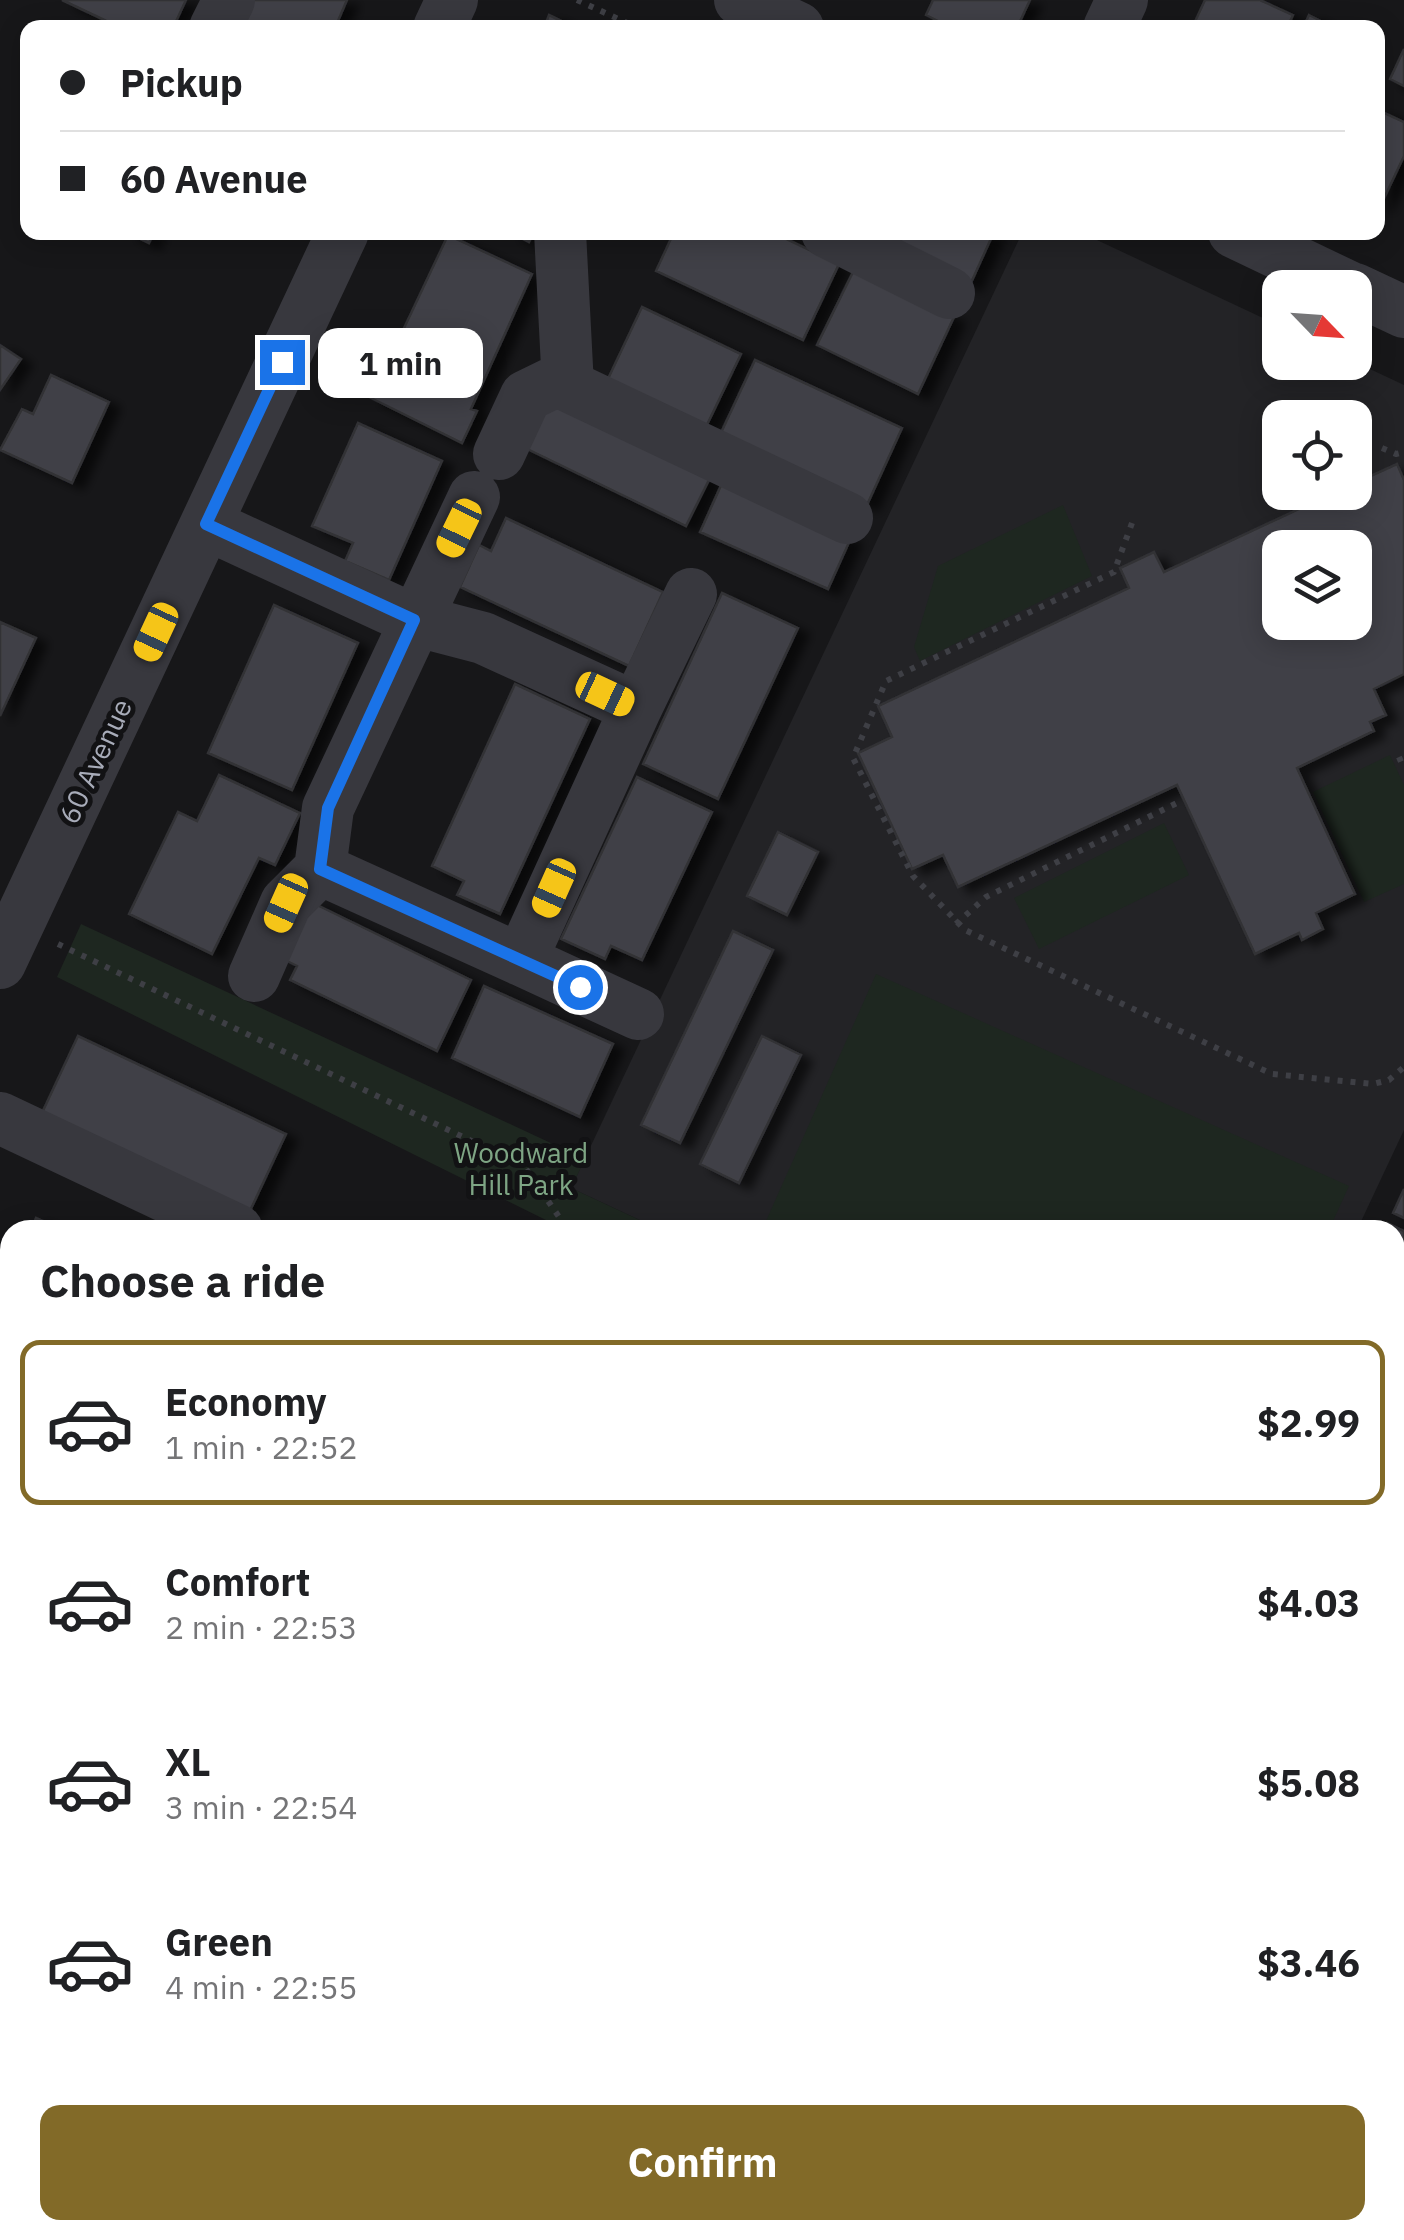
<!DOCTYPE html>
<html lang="en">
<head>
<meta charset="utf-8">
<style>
	:root { --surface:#fff; --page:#f6f6f6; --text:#202124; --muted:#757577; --line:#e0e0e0; --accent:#826a28 }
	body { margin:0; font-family:"IBM Plex Sans",sans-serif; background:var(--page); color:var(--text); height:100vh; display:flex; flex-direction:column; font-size:38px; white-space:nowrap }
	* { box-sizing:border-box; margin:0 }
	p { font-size:32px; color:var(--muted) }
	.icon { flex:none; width:55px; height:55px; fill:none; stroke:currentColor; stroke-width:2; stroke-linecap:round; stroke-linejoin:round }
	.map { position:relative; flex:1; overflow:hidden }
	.details { position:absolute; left:0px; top:1220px; width:1405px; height:1020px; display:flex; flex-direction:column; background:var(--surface); border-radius:30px 30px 0 0; box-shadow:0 5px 25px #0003 }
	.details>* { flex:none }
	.guide { position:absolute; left:20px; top:20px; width:1365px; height:220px; border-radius:20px; box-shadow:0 5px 25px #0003; display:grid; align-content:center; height:220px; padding:0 40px; background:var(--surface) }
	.needle { width:65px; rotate:115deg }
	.buttons { position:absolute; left:1262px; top:270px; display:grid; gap:20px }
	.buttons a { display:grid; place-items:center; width:110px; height:110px; border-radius:20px; background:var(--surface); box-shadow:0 5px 25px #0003; font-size:50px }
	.end { position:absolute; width:45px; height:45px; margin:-22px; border:12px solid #1a73e8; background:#fff; box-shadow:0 0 0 5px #fff }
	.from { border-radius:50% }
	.bubble { position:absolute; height:70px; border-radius:20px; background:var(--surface); box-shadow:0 5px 25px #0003; font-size:32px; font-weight:700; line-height:70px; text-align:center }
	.car { position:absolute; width:30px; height:60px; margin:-30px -15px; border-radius:12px; box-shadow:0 0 8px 2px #0007; background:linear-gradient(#f5c518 24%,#345 0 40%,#f5c518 0 76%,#345 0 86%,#f5c518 0) }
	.guide b { display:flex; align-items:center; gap:35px; height:95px; font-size:38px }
	.guide b+b { border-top:2px solid var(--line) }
	.guide i { width:25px; height:25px; background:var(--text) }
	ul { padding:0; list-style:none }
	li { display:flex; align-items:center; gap:30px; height:165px; margin:0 20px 15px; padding:0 20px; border:5px solid transparent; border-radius:20px }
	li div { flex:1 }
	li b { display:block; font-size:38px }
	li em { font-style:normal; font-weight:700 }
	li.active { border-color:var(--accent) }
	li>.icon { width:90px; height:90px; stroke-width:1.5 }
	h2 { padding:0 40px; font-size:45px; line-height:120px }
	.action { display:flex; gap:20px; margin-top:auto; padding:20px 40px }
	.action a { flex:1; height:115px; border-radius:20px; background:var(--accent); color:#fff; font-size:40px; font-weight:700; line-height:115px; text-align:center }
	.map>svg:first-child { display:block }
	.built { fill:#232326; fill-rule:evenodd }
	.green { fill:#1e2720 }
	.building { fill:#414146; stroke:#313135; stroke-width:2.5; fill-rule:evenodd; filter:url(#shadow) }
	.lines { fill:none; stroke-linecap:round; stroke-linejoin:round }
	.path { stroke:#3e3f45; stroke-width:6; stroke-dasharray:5 8; stroke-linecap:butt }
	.minor { stroke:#38383e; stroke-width:52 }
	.major { stroke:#53555d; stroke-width:55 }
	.route { stroke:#1a73e8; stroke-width:12 }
	.labels { text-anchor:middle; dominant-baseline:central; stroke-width:10; stroke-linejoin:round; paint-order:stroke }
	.street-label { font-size:28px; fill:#a8acb9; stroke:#121214 }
	.park-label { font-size:28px; fill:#7ea584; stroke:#121214 }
</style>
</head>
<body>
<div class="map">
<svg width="1404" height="2240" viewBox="0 0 1404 2240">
	<defs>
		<filter id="shadow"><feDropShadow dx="11" dy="6" stdDeviation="5" flood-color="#0009"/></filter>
	</defs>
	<rect width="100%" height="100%" fill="#171719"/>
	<path class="built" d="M1022 233H1082L1280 326V362H1355L1404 385V1130L1357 1230H661L571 1188ZM1280 418H1355V492H1280ZM1280 548H1355V622H1280Z"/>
	<path class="green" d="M1063 505 1092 576 920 661 914 647 938 566Z
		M1390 755 1404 785V884L1364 902 1313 792Z
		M1164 823 1189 875 1039 949 1014 898Z
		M81 924 585 1159 571 1188 661 1230H552L554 1224 57 977Z
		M876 974 1349 1186 1329 1230H762Z
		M1395 1573 1404 1577V1958L1395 1977Z"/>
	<path class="building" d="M62 0H186L173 28H121Z
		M251 0H347L335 28H238Z
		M933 0H1030L1017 28H952L926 15Z
		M1205 0H1260L1293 15 1287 28H1192Z
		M549 15 576 28H544Z
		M1309 15 1335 28H1303Z
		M1404 49V86L1390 79Z
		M1378 110 1404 122V156L1380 207Z
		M126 232H154L149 243Z
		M509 232H534L529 242Z
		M674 232H772L839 264 803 340 656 271Z
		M857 232H994L970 285Z
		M448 235 532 274 471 409 477 411 462 443 371 398Z
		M854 270 954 317 918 394 817 345Z
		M642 307 741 354 704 431 606 383Z
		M0 345 21 359 0 390Z
		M755 360 902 428 867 505 719 437Z
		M51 375 109 402 72 483 0 450 22 409 33 414Z
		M545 396 711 476 686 526 521 446Z
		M358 423 442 461 389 580 345 561 353 543 312 526Z
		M1397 464 1404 480V674L1374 689 1386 715 1370 722 1374 731 1297 768 1355 894 1316 913 1323 929 1302 940 1299 933 1255 954 1177 785 958 887 943 855 912 869 858 753 892 737 878 706 1129 588 1120 568 1154 552 1164 572 1335 492H1355V483ZM1280 548H1355V622H1280Z
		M723 481 851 538 828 589 700 532Z
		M506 518 663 592 629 666 460 587 479 545 491 551Z
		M722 593 798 628 718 799 643 764Z
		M274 605 358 643 292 790 208 753Z
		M0 622 36 638 0 716Z
		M515 684 590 719 500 914 457 895 464 881 432 866Z
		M219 775 300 813 275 865 259 858 212 954 129 914 178 812 197 821Z
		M637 777 712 812 642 960 611 946 605 959 561 939Z
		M778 832 818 852 787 915 747 896Z
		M313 903 471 980 437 1051 290 980 297 966 285 960Z
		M733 931 773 950 680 1143 641 1125Z
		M484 986 613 1044 580 1117 452 1058Z
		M78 1036 286 1134 249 1213 41 1115Z
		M762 1036 801 1055 739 1183 700 1164Z
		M1404 1189V1218L1393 1213Z
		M36 1218 63 1230H31Z
		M1387 1223 1404 1231V1309L1395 1305V1230H1384Z
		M0 1251 10 1255V1309L0 1304Z
		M1395 1317 1404 1322V1399L1395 1395Z
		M0 1335 10 1340V1387L1 1406 10 1413 0 1433Z
		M1395 1472 1404 1476V1532L1395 1551Z
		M5 1500 10 1502V1594L0 1589V1511Z
		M0 1654 10 1659V1752L0 1748Z
		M0 1803 10 1807V1887L5 1898 0 1896Z
		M442 2230H564L585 2240H437Z
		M725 2230H856L852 2240H747Z"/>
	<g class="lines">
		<path class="path" d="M577 0 638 28
			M1382 448 1396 454 1404 452
			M1132 523 1114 572 886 681 853 758 913 876 965 930 1272 1074 1373 1084 1389 1080 1404 1067
			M1399 757 1404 769
			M956 924 986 897 1179 802
			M58 944 524 1166 568 1230
			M1395 2213 1404 2217"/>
		<path class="minor" d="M740 0 798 28
			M215 28 229 0
			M439 28 452 0
			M1109 28 1122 0
			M560 232 568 386 847 518
			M827 232 949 293
			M1234 232 1351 288
			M1355 289 1404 312
			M499 454 526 396 565 377
			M206 524 414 620 483 638 636 708 521 960 320 869 328 808 474 497
			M636 708 691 594
			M521 960 638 1014
			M0 963 343 232
			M254 976 286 903 320 869
			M0 1118 237 1230
			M0 1633 10 1638
			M0 1916 10 1919
			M1395 2048 1404 2036
			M663 2230 674 2235
			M400 2240 405 2230
			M1304 2240 1308 2230"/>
		<path class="major" d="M0 2164 10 2169
			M139 2230 160 2240"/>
	</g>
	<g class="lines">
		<path class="route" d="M282 362 206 524 414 620 328 808 320 869 580 987"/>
	</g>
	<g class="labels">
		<g class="street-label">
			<text transform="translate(95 761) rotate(-65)">60 Avenue</text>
		</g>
		<g class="park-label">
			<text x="521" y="1152">Woodward<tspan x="521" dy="32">Hill Park</tspan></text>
		</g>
	</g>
</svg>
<div class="buttons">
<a><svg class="needle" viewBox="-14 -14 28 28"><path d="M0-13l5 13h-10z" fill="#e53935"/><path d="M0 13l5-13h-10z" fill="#757577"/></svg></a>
<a><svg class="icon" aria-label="locate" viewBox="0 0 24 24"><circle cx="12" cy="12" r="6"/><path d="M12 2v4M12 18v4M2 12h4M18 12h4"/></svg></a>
<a><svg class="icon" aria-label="layers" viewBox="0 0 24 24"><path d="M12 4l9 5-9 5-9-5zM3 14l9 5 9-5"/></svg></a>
</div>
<i class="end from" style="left:580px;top:987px"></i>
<i class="end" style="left:282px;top:362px"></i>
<div class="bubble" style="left:318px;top:328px;width:165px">1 min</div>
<i class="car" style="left:459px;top:528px;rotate:206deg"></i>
<i class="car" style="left:156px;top:632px;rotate:205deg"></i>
<i class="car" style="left:605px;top:694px;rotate:115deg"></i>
<i class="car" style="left:554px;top:888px;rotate:204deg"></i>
<i class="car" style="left:286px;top:903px;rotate:204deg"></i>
<div class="guide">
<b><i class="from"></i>Pickup</b>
<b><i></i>60 Avenue</b>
</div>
<section class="details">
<h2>Choose a ride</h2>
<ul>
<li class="active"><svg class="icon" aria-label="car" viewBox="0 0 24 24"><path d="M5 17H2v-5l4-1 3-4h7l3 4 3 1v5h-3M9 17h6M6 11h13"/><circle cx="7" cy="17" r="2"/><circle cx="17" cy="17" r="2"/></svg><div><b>Economy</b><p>1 min · 22:52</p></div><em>$2.99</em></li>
<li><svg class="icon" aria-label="car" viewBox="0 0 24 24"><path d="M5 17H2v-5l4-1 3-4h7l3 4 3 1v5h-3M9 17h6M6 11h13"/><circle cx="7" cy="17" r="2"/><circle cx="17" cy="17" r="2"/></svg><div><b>Comfort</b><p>2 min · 22:53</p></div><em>$4.03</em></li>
<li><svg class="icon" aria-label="car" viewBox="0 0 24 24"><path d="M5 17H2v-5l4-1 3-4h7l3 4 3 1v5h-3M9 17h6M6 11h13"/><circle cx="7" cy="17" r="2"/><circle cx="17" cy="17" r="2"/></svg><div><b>XL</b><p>3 min · 22:54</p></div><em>$5.08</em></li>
<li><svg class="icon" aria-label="car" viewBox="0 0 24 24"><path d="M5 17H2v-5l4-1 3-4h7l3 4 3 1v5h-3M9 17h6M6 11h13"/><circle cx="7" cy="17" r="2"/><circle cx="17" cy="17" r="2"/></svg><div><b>Green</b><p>4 min · 22:55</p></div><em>$3.46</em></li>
</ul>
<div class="action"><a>Confirm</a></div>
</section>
</div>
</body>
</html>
